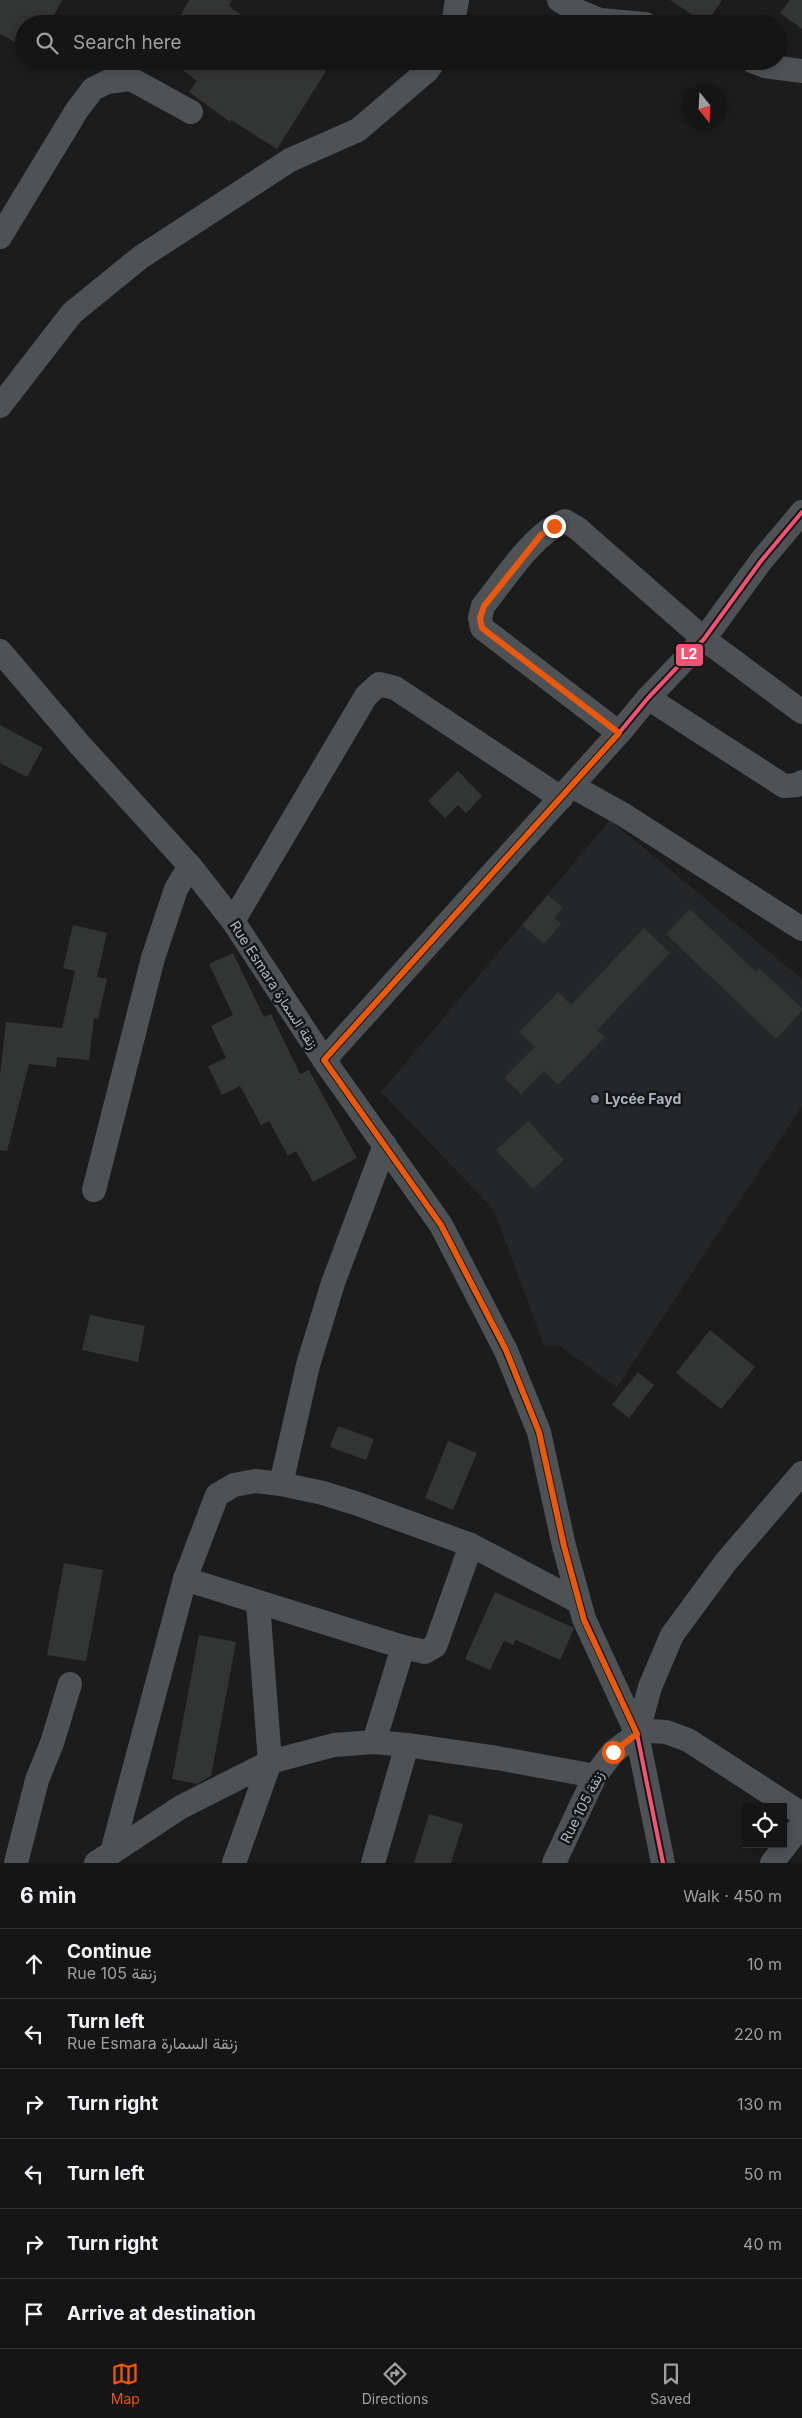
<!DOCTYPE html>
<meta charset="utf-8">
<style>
body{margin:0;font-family:Inter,Vazirmatn,sans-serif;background:#1e1e1e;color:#f1f3f6}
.controls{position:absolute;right:15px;bottom:15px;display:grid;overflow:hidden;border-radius:0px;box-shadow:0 2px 8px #0003}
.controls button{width:45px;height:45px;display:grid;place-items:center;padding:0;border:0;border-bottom:1px solid #343434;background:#151515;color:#f1f3f6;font:25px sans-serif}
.compass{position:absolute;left:682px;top:85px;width:45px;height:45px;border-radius:50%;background:#151515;box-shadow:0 2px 8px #0003;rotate:162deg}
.stop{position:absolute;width:15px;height:15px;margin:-11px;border:4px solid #ea580c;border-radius:50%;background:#fff}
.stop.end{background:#ea580c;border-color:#fff;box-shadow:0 1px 5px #0008}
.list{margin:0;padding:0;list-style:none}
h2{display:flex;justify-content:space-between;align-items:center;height:65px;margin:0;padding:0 20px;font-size:21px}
h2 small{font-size:16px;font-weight:400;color:#9d9fa0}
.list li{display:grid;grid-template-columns:32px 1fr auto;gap:15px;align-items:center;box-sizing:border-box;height:70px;padding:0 20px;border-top:1px solid #343434}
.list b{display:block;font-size:19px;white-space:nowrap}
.list p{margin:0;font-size:16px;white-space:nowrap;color:#9d9fa0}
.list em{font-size:16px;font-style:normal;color:#9d9fa0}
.icon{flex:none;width:28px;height:28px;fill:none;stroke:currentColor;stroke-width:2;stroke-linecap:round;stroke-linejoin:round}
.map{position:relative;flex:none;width:802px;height:1863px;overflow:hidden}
.search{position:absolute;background:#151515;box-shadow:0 2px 8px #0003;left:15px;right:15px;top:15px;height:55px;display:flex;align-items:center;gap:12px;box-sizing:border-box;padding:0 18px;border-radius:28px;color:#9d9fa0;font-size:19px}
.sheet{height:485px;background:#151515}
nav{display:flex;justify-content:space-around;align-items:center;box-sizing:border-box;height:70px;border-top:1px solid #343434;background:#151515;font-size:14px;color:#9d9fa0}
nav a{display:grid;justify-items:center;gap:2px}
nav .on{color:#ea580c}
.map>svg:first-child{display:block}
</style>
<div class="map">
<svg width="802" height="1863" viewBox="0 0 802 1863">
<rect width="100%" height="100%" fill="#1c1c1c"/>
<!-- built -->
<polygon fill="#252628" points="610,820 802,979 802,1106 617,1387 558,1345 544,1346 494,1210 381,1092"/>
<!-- building -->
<g fill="#333434">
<polygon points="0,0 62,0 49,24 24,24 24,36 19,44 0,34"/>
<polygon points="189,0 232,0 229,6 253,24 176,24"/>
<polygon points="670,0 722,0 706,24"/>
<polygon points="790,0 802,0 802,29 780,13"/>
<polygon points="171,61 310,61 326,71 277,149 231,120 230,122 189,92 197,81"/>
<polygon points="0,725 43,748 27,777 0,763"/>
<polygon points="458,771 482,796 466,813 458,805 445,818 428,801"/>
<polygon points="548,895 563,908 554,918 561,924 544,944 522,925"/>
<polygon points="690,909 756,972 759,968 802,1008 802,1011 776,1039 666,934"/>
<polygon points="73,925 107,933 97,977 107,979 98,1019 94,1018 89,1060 57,1057 56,1067 29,1064 7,1151 0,1150 0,1075 6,1022 62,1028 75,971 63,968"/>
<polygon points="644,928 670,953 597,1030 605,1037 558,1085 544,1071 521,1094 504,1078 535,1047 519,1032 558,992 571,1005"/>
<polygon points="233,953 264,1017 271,1014 300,1074 309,1070 357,1158 313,1182 296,1151 288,1156 269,1121 261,1125 240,1086 222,1095 208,1066 226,1058 211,1026 233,1015 209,964"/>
<polygon points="528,1121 564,1160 533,1189 496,1150"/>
<polygon points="90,1315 145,1326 138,1362 82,1350"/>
<polygon points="710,1330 755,1367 721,1409 676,1373"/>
<polygon points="638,1372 654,1385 629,1418 612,1405"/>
<polygon points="338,1426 374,1439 366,1460 330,1447"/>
<polygon points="448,1441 477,1453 453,1510 425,1498"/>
<polygon points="64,1563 103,1570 86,1661 47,1655"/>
<polygon points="495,1592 572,1627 574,1629 560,1660 516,1640 513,1645 504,1641 490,1670 465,1659"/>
<polygon points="199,1635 236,1642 211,1776 197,1784 172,1779"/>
<polygon points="429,1814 463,1824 451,1863 414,1863"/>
</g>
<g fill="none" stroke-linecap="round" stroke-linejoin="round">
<!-- minor -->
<g stroke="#4f5255" stroke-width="24">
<polyline points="559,0 573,9 600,20 645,24"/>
<polyline points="453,24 457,0"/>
<polyline points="752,61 765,66 802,71"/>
<polyline points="0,237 77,110 93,89 107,82 131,79 191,112"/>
<polyline points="0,406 72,313 141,257 290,160 358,130 427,71 434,61"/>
<polyline points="0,651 80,745 190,866 233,921 324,1060 441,1225 506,1351 539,1432 564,1546 584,1619 637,1734 663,1863"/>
<polyline points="648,698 784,786 797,785 802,782"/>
<path d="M 619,733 L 482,628 L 480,618 L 483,606 C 506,578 532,534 565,521 L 577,528 L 704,639 L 802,712"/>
<polyline points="572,786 624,815 802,929"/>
<polyline points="233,921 366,696 379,684 395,688 561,798"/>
<polyline points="324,1060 619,733 648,698 704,639 761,561 802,512"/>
<polyline points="94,1190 153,958 176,889 190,866"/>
<polyline points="281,1484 308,1365 333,1283 385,1145"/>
<polyline points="185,1579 403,1647 425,1652 435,1646 437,1641 471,1545"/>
<polyline points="637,1734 650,1687 672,1635 725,1563 802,1473"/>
<polyline points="374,1742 403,1647"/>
<polyline points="112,1852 185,1579 217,1495 234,1485 255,1481 281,1484 323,1493 358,1504 471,1545 579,1602"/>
<polyline points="16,1863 37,1780 52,1743 70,1684"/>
<polyline points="96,1863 181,1807 270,1762 334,1745 374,1742 407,1745 497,1758 595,1776"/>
<polyline points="234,1863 270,1762 258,1603"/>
<polyline points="373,1863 407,1745"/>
<polyline points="554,1863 595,1776 613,1752 637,1734 650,1731 666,1732 688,1740 802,1814"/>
<polyline points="772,1863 802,1824"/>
</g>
<!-- bus-1 casing -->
<g stroke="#151618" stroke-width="8">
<g id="bus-1">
<polyline points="324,1060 441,1225 506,1351 539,1432 564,1546 584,1619 637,1734 663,1863"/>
<polyline points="324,1060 619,733 648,698 704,639 761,561 802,512"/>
</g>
</g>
<!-- bus-1 -->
<use href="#bus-1" stroke="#f65372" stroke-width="4"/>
</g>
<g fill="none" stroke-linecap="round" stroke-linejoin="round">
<!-- route -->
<polyline stroke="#ea580c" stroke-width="6" points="554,526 541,535 484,606 480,618 482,628 619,733 324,1060 441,1225 506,1350 539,1432 564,1546 584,1620 637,1734 613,1752"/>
</g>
<!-- markers -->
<circle fill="#7a7f85" stroke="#151618" stroke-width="2" cx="595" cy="1099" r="5"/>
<g text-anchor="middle" stroke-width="5" stroke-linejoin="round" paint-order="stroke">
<!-- street labels -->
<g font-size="14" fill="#acb4bd" stroke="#151618">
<text transform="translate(274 985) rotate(57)" y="5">Rue Esmara زنقة السمارة</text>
<text transform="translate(582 1807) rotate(-63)" y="5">Rue 105 زنقة</text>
</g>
<!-- poi labels -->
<g font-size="14" font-weight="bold" fill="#acb4bd" stroke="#151618" text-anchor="start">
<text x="605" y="1104">Lycée Fayd</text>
</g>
</g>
<rect stroke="#151618" stroke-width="2" x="675" y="643" width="29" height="24" rx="5" fill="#f65372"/>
<g font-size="14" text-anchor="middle" font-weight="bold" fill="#fff">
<text x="689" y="659">L2</text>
</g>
</svg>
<div class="controls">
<button><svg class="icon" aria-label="locate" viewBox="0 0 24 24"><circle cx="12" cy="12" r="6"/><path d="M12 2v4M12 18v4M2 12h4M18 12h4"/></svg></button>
</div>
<svg class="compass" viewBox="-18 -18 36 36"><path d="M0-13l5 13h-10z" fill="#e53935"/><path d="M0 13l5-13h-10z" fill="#9d9fa0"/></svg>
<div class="stop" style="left:613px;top:1752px"></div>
<div class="stop end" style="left:554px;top:526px"></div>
<div class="search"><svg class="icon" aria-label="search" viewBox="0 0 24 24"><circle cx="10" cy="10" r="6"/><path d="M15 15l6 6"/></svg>Search here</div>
</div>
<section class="sheet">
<h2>6 min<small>Walk · 450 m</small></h2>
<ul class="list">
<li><svg class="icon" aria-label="ahead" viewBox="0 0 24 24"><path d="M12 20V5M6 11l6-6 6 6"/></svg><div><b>Continue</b><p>Rue 105 زنقة</p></div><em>10 m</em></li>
<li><svg class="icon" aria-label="left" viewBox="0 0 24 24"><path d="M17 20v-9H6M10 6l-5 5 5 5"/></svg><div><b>Turn left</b><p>Rue Esmara زنقة السمارة</p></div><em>220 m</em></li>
<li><svg class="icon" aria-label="right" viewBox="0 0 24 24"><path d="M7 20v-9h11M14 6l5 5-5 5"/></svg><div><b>Turn right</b></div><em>130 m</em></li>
<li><svg class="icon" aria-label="left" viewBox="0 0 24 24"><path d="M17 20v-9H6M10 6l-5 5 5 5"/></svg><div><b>Turn left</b></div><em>50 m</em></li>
<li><svg class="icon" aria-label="right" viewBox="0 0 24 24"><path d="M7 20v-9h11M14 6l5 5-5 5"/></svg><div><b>Turn right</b></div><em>40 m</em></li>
<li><svg class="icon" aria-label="arrive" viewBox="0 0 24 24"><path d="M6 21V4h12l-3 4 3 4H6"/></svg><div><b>Arrive at destination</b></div></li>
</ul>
</section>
<nav>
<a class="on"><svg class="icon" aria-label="map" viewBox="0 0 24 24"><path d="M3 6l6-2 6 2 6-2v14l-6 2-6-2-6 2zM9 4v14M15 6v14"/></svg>Map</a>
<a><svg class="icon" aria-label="directions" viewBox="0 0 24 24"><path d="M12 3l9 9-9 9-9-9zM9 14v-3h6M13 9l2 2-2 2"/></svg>Directions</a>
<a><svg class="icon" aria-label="saved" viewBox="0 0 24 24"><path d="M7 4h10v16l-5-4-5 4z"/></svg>Saved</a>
</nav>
